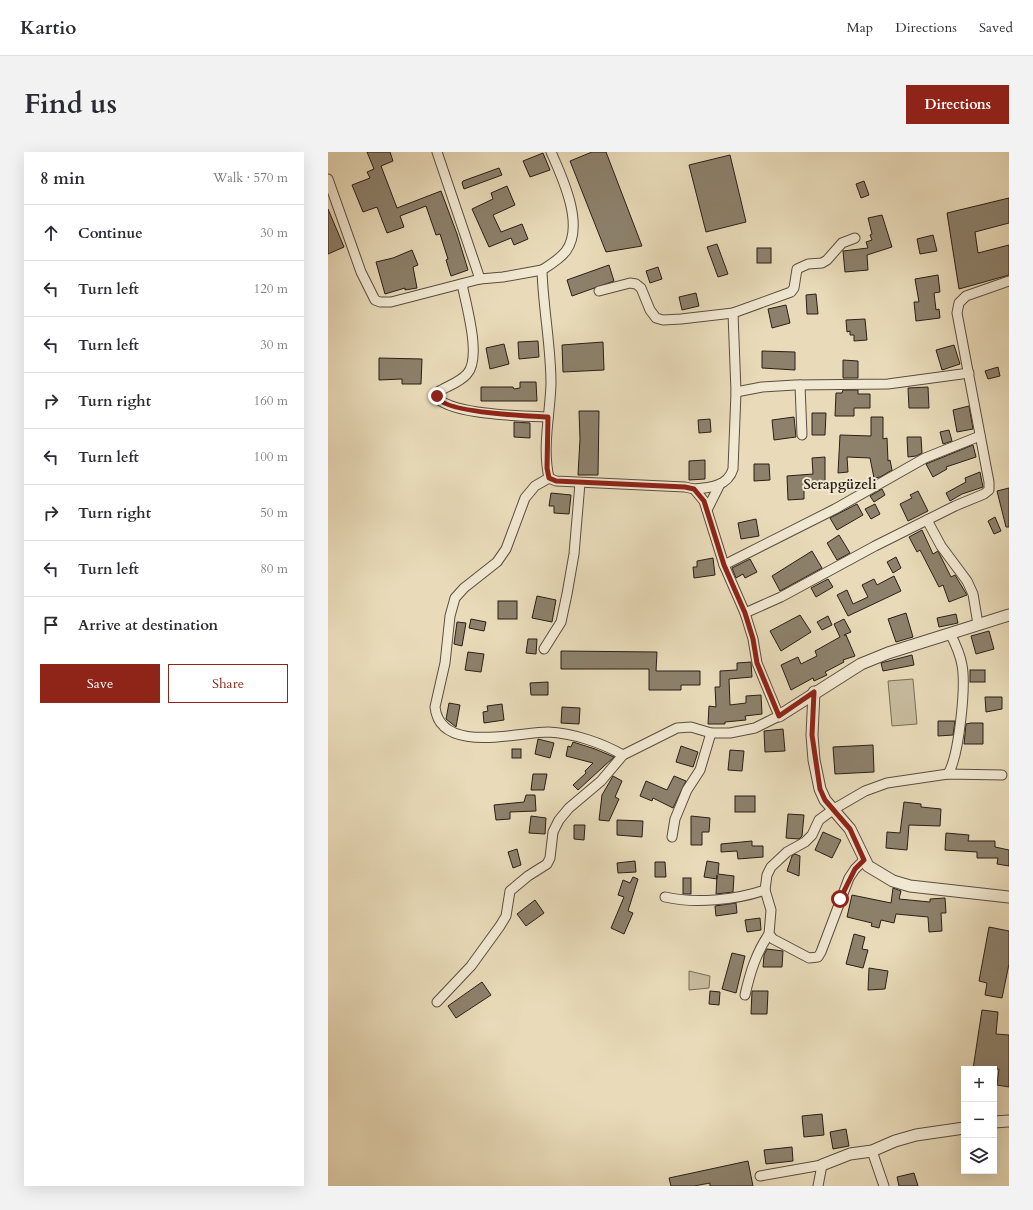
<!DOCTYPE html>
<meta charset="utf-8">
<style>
body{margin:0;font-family:Cardo,serif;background:#f2f2f3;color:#2b2b33}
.controls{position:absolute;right:12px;bottom:12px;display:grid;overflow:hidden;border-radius:0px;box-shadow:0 4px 16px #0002}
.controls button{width:36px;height:36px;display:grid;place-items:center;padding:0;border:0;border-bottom:1px solid #e1e1e2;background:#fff;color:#2b2b33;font:20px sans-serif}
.stop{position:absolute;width:12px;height:12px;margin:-9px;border:3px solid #8f2418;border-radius:50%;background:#fff}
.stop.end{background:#8f2418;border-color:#fff;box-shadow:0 1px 4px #0008}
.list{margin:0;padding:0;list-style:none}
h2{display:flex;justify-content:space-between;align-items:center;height:52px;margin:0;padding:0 16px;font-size:17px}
h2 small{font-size:13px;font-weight:400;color:#7c7c81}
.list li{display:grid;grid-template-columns:26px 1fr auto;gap:12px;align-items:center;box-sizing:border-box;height:56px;padding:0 16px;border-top:1px solid #e1e1e2}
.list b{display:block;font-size:15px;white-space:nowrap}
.list em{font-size:13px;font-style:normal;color:#7c7c81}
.actions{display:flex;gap:8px;padding:12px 16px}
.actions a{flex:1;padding:9px 0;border:1px solid #8f2418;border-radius:0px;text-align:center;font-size:14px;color:#8f2418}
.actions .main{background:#8f2418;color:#fff}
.icon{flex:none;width:22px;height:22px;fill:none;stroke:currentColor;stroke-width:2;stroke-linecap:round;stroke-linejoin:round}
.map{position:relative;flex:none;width:681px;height:1034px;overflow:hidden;border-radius:0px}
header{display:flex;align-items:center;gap:24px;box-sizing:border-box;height:56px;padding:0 20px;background:#fff;border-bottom:1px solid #e1e1e2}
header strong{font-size:19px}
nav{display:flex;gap:22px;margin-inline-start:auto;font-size:14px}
.intro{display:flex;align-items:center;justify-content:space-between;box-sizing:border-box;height:96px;padding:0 24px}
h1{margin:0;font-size:28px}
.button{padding:10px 18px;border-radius:0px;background:#8f2418;color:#fff;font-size:14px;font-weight:700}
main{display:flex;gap:24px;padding:0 24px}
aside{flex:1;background:#fff;border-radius:0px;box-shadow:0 4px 16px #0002}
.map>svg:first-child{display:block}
</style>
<header>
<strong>Kartio</strong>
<nav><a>Map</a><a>Directions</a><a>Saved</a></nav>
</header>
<div class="intro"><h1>Find us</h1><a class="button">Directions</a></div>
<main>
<aside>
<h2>8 min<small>Walk · 570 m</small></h2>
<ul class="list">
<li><svg class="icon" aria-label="ahead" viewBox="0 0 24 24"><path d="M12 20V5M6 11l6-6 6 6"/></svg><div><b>Continue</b></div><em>30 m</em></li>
<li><svg class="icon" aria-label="left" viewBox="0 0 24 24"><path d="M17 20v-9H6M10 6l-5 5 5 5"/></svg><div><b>Turn left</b></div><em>120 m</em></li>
<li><svg class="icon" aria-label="left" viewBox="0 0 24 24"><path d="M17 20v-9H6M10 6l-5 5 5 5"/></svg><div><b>Turn left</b></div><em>30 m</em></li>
<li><svg class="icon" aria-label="right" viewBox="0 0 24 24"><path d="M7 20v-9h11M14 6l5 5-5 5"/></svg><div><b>Turn right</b></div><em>160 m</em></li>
<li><svg class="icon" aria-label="left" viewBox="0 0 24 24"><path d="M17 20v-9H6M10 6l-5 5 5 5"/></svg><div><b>Turn left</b></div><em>100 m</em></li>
<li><svg class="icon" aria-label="right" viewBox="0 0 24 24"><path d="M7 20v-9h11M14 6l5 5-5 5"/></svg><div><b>Turn right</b></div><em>50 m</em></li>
<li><svg class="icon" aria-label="left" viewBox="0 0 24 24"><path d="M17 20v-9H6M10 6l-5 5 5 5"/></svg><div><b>Turn left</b></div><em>80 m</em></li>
<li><svg class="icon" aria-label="arrive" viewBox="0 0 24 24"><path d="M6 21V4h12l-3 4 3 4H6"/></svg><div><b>Arrive at destination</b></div></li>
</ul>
<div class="actions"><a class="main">Save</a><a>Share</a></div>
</aside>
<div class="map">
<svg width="681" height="1034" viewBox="0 0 681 1034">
<rect width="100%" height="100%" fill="#e9dbb9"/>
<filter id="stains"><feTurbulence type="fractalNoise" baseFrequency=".005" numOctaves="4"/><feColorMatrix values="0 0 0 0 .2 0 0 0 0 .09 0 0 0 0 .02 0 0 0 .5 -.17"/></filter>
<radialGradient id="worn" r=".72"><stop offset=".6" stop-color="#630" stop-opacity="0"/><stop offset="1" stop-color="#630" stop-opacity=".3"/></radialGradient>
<!-- green -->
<g fill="#c8bb9e" stroke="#786d5b">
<polygon points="585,527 589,572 564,574 560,529"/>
<polygon points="361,819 382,824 381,836 361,838"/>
</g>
<!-- building -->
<g fill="#8d816c" stroke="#291f18">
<polygon points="39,0 62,0 65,9 53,14 69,56 113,39 129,82 140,118 123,124 118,108 120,107 112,82 108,83 98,54 72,64 76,75 59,81 49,55 35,60 24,33 42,26 39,20 46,17"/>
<polygon points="264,0 278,0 314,94 278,100 242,9"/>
<polygon points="215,1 222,18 202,25 195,9"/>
<polygon points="402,3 418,70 378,80 361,13"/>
<polygon points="171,16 174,23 136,37 134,31 135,29"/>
<polygon points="536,29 541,43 533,46 528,32"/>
<polygon points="179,34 187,53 165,63 173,80 194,72 200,87 186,93 183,86 161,95 144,57 165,47 163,41"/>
<polygon points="681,46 681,71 647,80 650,101 681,93 681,123 631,137 619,61"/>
<polygon points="0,57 16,95 0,102"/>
<polygon points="554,63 564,95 539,103 540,118 517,120 515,99 540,96 538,90 544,88 542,83 544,82 540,66"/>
<polygon points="605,83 609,99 592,102 589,87"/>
<polygon points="389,92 400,122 390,125 379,95"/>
<rect x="429" y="96" width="14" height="15"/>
<polygon points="84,98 90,113 85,115 89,136 77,138 77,136 57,142 48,110 65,106"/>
<polygon points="281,113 286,129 244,144 239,128"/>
<polygon points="330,115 334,127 322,131 318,119"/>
<polygon points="610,123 612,140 606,141 608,158 611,157 612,166 588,169 586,150 591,150 587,127"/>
<polygon points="368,141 371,154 354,158 351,145"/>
<polygon points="488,142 490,162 479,162 478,143"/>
<polygon points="458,153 462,171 444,176 440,157"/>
<polygon points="537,167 539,188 526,189 526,183 522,183 522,179 519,180 518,168"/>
<polygon points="210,189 211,205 191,207 190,190"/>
<polygon points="275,190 276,218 235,220 234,193"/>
<polygon points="176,192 181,212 162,217 158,196"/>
<polygon points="626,193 632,212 614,218 608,198"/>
<polygon points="434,199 467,200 467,218 434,216"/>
<polygon points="51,206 94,207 93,232 74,232 74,227 51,228"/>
<polygon points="515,208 530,209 530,226 515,226"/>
<polygon points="670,215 672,224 660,227 657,219"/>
<polygon points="192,230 208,230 209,249 153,249 153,235 185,235 186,237 192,236"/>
<polygon points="600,235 601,256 581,256 580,236"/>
<polygon points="515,238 530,238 530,242 542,242 542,256 526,256 526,264 507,264 508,241 514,241"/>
<polygon points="641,254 645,277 629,280 625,258"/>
<polygon points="251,259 271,259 270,323 250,323 252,287"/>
<polygon points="484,261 498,261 497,283 484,283"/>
<polygon points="466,265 468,285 446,288 444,268"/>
<polygon points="543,265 555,265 555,287 559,286 560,309 562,308 564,318 552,325 546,326 542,306 519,305 520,320 510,321 512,283 543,284"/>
<polygon points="382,267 383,280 371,281 370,268"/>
<polygon points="186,270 202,271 202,286 186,285"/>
<polygon points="621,278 624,289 615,292 612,280"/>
<polygon points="579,285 593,285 594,301 588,304 580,305"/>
<polygon points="645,293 648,305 618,315 619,317 605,325 598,312"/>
<polygon points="497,305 497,329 476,330 476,347 460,348 459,324 485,322 484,306"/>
<polygon points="377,308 377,327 361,328 361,309"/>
<polygon points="426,312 441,312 442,328 426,329"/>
<polygon points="652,320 655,335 634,342 622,349 618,341 638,330 637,326"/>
<polygon points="681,336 681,375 678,375 669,339"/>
<polygon points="554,337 557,343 546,350 542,344"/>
<polygon points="590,339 600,359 580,369 572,352 584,346 582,343"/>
<polygon points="223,341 243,343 241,362 226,361 226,354 221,354"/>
<polygon points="529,352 535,363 509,378 502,366"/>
<polygon points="547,352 552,362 543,367 537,357"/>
<polygon points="667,365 673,379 666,382 660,369"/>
<polygon points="428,367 431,384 413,387 410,371"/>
<polygon points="594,378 605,402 610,399 623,425 627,423 639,443 621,450 615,433 611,435 592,398 589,400 581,385"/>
<polygon points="511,383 522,401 509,408 499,391"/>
<polygon points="484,399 494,416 452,439 444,424"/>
<polygon points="568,405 573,416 565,421 559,410"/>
<polygon points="385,406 387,423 366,426 365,415 369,415 369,409"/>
<polygon points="422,407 429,420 417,426 415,422 408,426 404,416"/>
<polygon points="566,424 573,439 520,464 509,443 519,438 525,452 540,445 534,433 546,427 549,433"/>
<polygon points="500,427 505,435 488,445 483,436"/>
<polygon points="209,444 228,448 224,470 204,466"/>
<rect x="170" y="449" width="19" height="18"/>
<polygon points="578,461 585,485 568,490 560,467"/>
<polygon points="628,462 630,471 611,475 609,466"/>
<polygon points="472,463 483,480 453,499 442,479"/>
<polygon points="500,464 504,473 494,478 489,470"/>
<polygon points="143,467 158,470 156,479 141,476"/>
<polygon points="516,467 523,480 516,483 518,483 527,504 515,508 516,510 497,520 499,523 486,529 485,526 463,538 453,513 470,505 473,512 489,504 487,499 512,485 506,472"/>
<polygon points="129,470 138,471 134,494 126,492"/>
<polygon points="661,479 666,497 648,502 643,484"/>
<polygon points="200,487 209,487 208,502 198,501"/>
<polygon points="233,499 329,500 328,519 372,519 372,533 353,533 353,538 321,538 321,517 233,517"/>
<polygon points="140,500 156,502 153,520 137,518"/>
<polygon points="584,503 586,513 555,519 553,511"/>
<polygon points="423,510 424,525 401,527 402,553 418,551 418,544 433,543 434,562 417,564 418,568 397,570 397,572 380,572 381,554 388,555 387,535 392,535 392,519 409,518 409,511"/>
<rect x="642" y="518" width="15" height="12"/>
<polygon points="220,530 220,543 203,543 202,531"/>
<polygon points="657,545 674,545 674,557 658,560"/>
<polygon points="121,551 132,553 128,575 118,567"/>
<polygon points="174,552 176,568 156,571 155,560 160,559 159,554"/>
<polygon points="234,555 252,556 251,572 233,571"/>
<polygon points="610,569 627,569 625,583 610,584"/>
<polygon points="643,571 655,571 655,592 636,592 638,572"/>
<polygon points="455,577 457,599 437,600 436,579"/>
<polygon points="210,587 226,591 222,606 207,602"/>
<polygon points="245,590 267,597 286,605 250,638 245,633 258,621 257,619 265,611 238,604 240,594 243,595"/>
<polygon points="545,593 546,620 507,622 505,595"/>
<polygon points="353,594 370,600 365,615 348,610"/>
<rect x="184" y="597" width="9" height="9"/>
<polygon points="402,598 416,599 414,619 400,618"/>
<polygon points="205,622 219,622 216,638 203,638"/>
<polygon points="285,624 294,629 287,645 291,647 281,669 271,668 274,643"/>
<polygon points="346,624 358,629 345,656 325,646 324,649 312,644 318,629 339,638"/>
<polygon points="198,643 207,643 208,659 182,660 182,667 168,668 166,653 196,650"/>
<rect x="407" y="644" width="20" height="16"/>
<polygon points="576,650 593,652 593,655 613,657 612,674 581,673 579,698 558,696 559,680 572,681"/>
<polygon points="460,662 476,663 474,684 471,687 458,686"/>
<polygon points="203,664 218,666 217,682 201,681"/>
<polygon points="363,664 382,666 381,680 374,680 374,693 363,693"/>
<polygon points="289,668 315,669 314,685 289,683"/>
<polygon points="246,673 257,673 256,688 246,687"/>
<polygon points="495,680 513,688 504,706 487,698"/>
<polygon points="618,681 641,683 640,689 667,689 667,695 681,698 681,714 669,712 670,706 649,706 649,700 617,698"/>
<polygon points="424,689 424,694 435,694 435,705 410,707 409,699 393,700 393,692"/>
<polygon points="189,697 193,713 185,716 180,700"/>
<polygon points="467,702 472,704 471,724 459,719 464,704"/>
<polygon points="307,709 308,720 290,721 289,711"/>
<polygon points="379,709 391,711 390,722 406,724 405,740 388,742 389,723 389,727 376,725"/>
<polygon points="327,710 337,710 338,725 327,725"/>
<polygon points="305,725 310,727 300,759 305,761 296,782 283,776 296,745 290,743 295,728 302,731"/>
<rect x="355" y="726" width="8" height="16"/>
<polygon points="565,736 573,739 571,747 602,750 602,747 617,746 618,761 613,761 614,779 601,780 600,765 568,762 566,771 553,768 551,776 543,774 544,771 519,765 524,743 563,751"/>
<polygon points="207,748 216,761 198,774 189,762"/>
<polygon points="408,751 409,761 388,764 387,754"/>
<polygon points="432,766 433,778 419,780 417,768"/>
<polygon points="661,775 681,779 681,812 674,846 657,843 659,831 651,829"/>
<polygon points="526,782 537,785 534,797 540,798 535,816 518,812"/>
<polygon points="439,797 455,799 454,815 435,815 436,803"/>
<polygon points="404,801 417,804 408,841 394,837"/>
<polygon points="541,816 560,819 557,837 540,838"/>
<polygon points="154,830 163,843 128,866 120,854"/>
<polygon points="382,839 392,840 391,853 381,852"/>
<polygon points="424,839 440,839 439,862 423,862"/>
<polygon points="654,858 670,860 668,882 681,883 681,935 669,933 671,917 645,917"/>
<polygon points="494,962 496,983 476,985 474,964"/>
<polygon points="518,977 521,994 505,997 502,980"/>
<polygon points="464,995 465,1009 438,1012 436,998"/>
<polygon points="420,1009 425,1034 382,1034 382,1031 366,1034 343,1034 341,1026"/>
<polygon points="586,1021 590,1034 571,1034 569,1025"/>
</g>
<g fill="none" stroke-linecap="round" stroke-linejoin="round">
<!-- minor casing -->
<g stroke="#594e40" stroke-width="11">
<g id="minor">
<polyline points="109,0 152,127 175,125 214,118"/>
<polyline points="0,27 33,120 47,148 52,150 63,150 152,127"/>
<path d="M 134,132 C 138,153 154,206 139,222 C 131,231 119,234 110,240 L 110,247 C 129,263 194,264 220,265"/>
<polyline points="271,139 302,131 308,132 313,136 322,158 328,166 335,168 353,167 405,161 463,140 466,136 469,117 480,112 494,111 499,108 514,91 527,86"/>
<polyline points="472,233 474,283"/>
<polyline points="408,240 434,235 467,233 560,232 641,221"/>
<path d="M 221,326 L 207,334 L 197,346 L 178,397 L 169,410 L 136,436 L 127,446 L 122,464 L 117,511 L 107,555 C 112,603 190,580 220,580 C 245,581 274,591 295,603"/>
<path d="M 366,337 C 382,336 400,334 405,317 L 408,240 L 405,161"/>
<polyline points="379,358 392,332"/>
<polyline points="599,368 613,394 639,429 645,442 650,472"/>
<polyline points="396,413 507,357 597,306 652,284"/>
<polyline points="417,461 453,445 547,394 627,354 656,342 661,338 661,330 629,161 631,151 638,144 681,129"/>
<polyline points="216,497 233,470 239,442 246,402 252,331"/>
<path d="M 620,622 C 631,604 638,535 634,513 C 632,501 627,491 622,481"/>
<polyline points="344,685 347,667 359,638 372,618 383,581"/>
<polyline points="536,708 527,717 521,726 493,800 490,805 481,806 445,787 441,782 443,758 437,738 439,723 443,715 459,700 477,690 484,683 491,668 506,657 537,639 559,631 620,622 674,623"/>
<path d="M 337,745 C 367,752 408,748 437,738"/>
<path d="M 417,843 C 422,821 428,801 441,782"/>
<path d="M 109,850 L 143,814 L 172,774 L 178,764 L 182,739 L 200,724 L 219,712 L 222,706 L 225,680 L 231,668 L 241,656 L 273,629 L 295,603 L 349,576 L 363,575 L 383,581 L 402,581 L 427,576 L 451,564 L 429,511 L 425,487 L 417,461 L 396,413 L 376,349 L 366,337 L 357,335 L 228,329 L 221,326 C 214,295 222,263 223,232 C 223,193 215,156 214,118 C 222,113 232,107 238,99 C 257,73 234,25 223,0"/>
<polyline points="544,999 556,1034"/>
<polyline points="432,1024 494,1013 490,1034"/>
</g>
</g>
<!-- tertiary casing -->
<g stroke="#594e40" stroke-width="13">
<g id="tertiary">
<polyline points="486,540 484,583 486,608 492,637 497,648 522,677 540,714 565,729 582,734 681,745"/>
<polyline points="451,564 533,512 560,501 681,463"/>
<polyline points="666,970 681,969"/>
<polyline points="494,1013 522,1002 544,999 567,989 588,983 636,976"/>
</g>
</g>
<!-- minor -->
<use href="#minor" stroke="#f1e8d2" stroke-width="9"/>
<!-- tertiary -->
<use href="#tertiary" stroke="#f1e8d2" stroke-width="11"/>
</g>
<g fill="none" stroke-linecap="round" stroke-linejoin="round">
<!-- route -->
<path stroke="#8f2418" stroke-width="5" d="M 109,244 C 113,261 202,264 220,265 L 219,316 L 221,326 L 228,329 L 357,335 L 366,337 L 376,349 L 396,413 L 417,461 L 425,487 L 429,511 L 451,564 L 486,540 L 484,583 L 492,637 L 497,648 L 522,677 L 536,708 L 527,717 L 512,747"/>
</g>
<g text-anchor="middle" stroke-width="4" stroke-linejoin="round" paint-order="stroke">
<!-- neighbourhood labels -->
<g font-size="14" font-weight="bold" fill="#291f18" stroke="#f1e8d2">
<text x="512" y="337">Serapgüzeli</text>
</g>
</g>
<rect width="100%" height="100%" filter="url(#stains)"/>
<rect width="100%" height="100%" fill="url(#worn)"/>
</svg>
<div class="controls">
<button>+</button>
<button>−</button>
<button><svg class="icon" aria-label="layers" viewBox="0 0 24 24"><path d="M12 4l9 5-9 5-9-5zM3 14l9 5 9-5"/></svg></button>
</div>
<div class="stop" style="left:512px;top:747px"></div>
<div class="stop end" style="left:109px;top:244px"></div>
</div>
</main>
